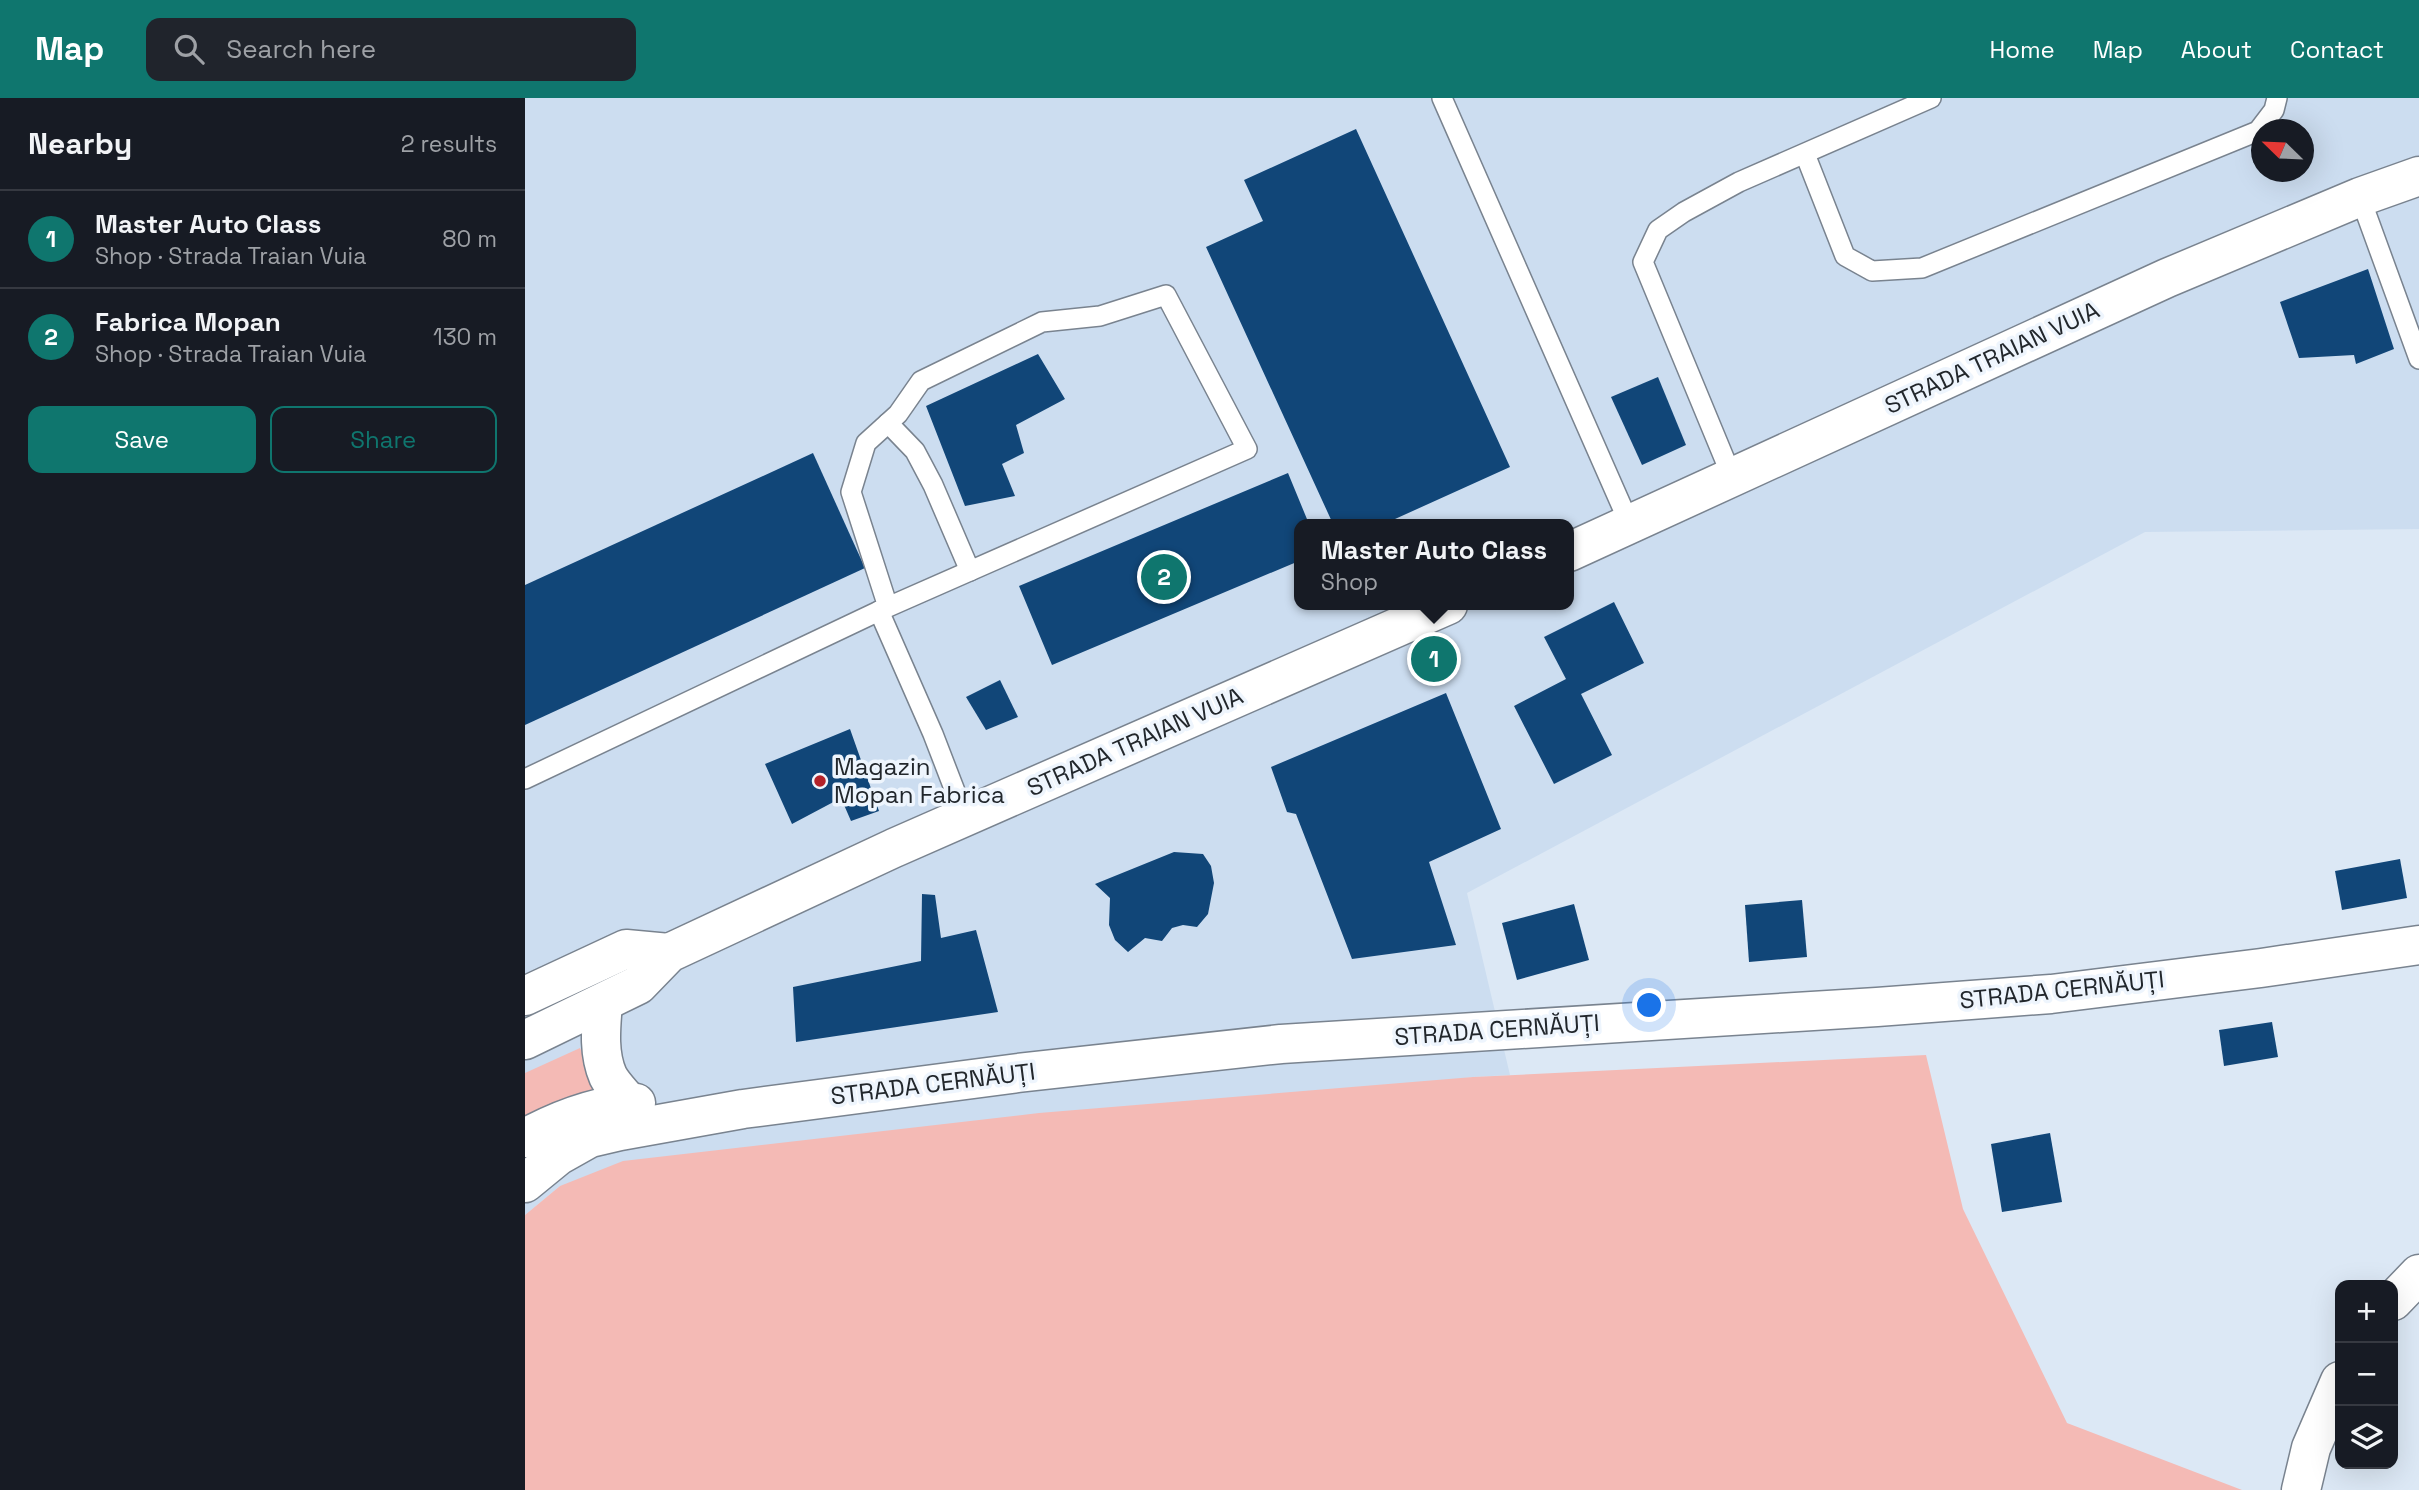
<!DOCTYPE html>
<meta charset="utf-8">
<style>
body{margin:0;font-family:"Space Grotesk",sans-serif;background:#20242c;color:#f1f3f6}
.controls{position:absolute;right:21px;bottom:21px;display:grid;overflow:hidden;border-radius:14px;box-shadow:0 7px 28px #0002}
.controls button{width:63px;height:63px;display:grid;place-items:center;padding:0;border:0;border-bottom:2px solid #363941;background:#171b24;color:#f1f3f6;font:35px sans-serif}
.compass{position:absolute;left:1726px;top:21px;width:63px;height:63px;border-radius:50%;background:#171b24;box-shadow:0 7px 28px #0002;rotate:293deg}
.you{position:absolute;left:1125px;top:908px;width:24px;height:24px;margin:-18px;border:5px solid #fff;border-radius:50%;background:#1a73e8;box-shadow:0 0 0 10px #1a73e833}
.badge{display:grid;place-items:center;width:46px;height:46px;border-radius:50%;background:#0f766e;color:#fff;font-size:23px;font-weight:700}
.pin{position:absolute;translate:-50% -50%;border:4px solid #fff;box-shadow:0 2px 7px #0006}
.popup{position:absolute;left:769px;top:421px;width:280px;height:91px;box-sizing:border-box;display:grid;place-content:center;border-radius:14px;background:#171b24;filter:drop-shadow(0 2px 5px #0005);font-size:23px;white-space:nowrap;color:#9ea1a6}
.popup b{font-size:26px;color:#f1f3f6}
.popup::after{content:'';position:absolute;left:50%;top:100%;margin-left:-14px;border:14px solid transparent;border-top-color:#171b24}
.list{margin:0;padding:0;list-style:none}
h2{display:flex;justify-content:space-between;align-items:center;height:91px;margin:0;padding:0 28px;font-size:30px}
h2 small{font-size:23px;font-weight:400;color:#9ea1a6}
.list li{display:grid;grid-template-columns:46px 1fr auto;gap:21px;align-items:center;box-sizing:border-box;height:98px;padding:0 28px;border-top:2px solid #363941}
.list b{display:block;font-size:26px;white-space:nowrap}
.list p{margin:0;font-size:23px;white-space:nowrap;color:#9ea1a6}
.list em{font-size:23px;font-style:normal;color:#9ea1a6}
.actions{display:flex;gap:14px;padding:21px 28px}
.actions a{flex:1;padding:16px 0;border:2px solid #0f766e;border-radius:14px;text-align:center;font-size:24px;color:#0f766e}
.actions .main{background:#0f766e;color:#fff}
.icon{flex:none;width:38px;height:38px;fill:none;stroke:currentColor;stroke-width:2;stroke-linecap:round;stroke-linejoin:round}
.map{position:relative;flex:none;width:1894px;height:1392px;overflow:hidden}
header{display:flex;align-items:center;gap:42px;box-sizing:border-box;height:98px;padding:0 35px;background:#0f766e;color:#fff}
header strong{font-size:33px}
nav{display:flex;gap:38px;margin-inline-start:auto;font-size:24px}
.search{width:490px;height:63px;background:#20242c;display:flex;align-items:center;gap:18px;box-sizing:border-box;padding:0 24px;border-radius:14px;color:#9ea1a6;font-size:26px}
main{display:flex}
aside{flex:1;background:#171b24}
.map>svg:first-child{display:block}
</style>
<header>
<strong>Map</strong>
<div class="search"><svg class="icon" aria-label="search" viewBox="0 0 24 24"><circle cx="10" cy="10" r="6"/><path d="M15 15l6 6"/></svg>Search here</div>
<nav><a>Home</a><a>Map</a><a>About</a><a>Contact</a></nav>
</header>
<main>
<aside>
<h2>Nearby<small>2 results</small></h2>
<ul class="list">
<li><span class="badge">1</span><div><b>Master Auto Class</b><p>Shop · Strada Traian Vuia</p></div><em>80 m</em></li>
<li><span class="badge">2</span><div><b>Fabrica Mopan</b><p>Shop · Strada Traian Vuia</p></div><em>130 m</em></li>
</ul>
<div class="actions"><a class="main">Save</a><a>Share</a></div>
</aside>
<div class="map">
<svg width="1894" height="1392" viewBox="0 0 1894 1392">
<rect width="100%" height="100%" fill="#dce8f5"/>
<!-- built -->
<path fill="#ccddf0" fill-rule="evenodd" d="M 0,0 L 1894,0 L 1894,431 L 1620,434 L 942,795 L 985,977 L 948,979 L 35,1088 L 0,1117 ZM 1736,32 L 1778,32 L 1778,74 L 1736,74 ZM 774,426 L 1044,426 L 1044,507 L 774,507 Z"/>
<!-- green -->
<g fill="#f4bab5">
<polygon points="55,950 73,992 0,1026 0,975"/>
<polygon points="1401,957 1438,1111 1542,1325 1717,1392 0,1392 0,1117 35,1088 98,1063 514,1015 948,979"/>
</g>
<!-- building -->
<g fill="#114678">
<polygon points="831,31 985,369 859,426 808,426 681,149 738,123 719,82"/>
<polygon points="1843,171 1869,251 1831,266 1829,257 1774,260 1755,204"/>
<polygon points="513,256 540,301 491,327 499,355 477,366 490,398 440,408 401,308"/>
<polygon points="1133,279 1161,347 1117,367 1086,299"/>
<polygon points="288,355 340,470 0,627 0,487"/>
<polygon points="763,375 784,426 774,426 774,463 527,567 494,488"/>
<polygon points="1089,504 1119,565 1056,596 1087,657 1029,686 989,608 1041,581 1019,539"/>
<polygon points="475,582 493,619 461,632 441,599"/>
<polygon points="921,595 976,731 904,764 931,847 827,861 771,716 762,714 746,669"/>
<polygon points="325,631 354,713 326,723 316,700 267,726 240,666"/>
<polygon points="649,754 678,756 686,768 689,785 683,816 672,829 658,827 647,830 637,843 620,840 603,854 590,842 584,827 585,800 570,786"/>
<polygon points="1875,761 1882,800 1817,812 1810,773"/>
<polygon points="397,796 410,797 416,840 451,832 473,914 271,944 268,889 396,863"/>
<polygon points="1277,802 1282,859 1224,864 1220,807"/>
<polygon points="1049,806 1064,862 992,882 977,825"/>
<polygon points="1747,924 1753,959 1699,968 1694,932"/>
<polygon points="1525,1035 1537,1104 1477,1114 1466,1046"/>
</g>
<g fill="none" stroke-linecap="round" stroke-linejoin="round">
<!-- service casing -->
<g stroke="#79838f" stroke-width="22">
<g id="service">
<polyline points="917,0 1105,427"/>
<polyline points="1280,56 1320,158 1347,173 1397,170 1733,33 1749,12 1752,0"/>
<polyline points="1835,99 1894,261"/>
<polyline points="363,325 390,353 408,387 445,473"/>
<polyline points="1207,379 1118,164 1133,132 1159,114 1214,84 1406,0"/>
<polyline points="354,513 408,636 440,719"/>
<polyline points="0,681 354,513 363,509 722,351 641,197 575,218 517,224 396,283 373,316 341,345 326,394 363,509"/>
</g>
</g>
<!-- minor casing -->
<g stroke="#79838f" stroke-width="41">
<g id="minor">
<polyline points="1868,1203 1894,1176"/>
<polyline points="1776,1392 1786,1350 1815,1283"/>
</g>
</g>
<!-- tertiary casing -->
<g stroke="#79838f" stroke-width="41">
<g id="tertiary">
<path d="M 0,1040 C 35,1021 71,1007 111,1005"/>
<polyline points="0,1085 33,1058 65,1040 95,1033 218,1011 493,975 756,946 1352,909 1526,896 1736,870 1894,847"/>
</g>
</g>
<!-- secondary casing -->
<g stroke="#79838f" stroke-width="41">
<g id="secondary">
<polyline points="1044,454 1642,180 1835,99 1894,78"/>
<polyline points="0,898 101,851 144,855"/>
<path d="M 78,905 C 76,929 73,955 83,978 C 88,988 98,997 104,1005"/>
<polyline points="0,942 113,887 144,855 369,750 923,507"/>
</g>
</g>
<!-- service -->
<use href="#service" stroke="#fff" stroke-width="19"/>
<!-- minor -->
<use href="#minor" stroke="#fff" stroke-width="38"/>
<!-- tertiary -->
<use href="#tertiary" stroke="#fff" stroke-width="38"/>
<!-- secondary -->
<use href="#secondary" stroke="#fff" stroke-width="38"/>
</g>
<!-- markers -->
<circle fill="#b32229" stroke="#eef5fd" stroke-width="2.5" cx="295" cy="683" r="7"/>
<g text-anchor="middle" stroke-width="7" stroke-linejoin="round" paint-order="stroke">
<!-- street labels -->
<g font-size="24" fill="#22272c" stroke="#eef5fd">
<text transform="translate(1467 260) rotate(-25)" y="8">STRADA TRAIAN VUIA</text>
<text transform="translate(610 644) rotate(-24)" y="8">STRADA TRAIAN VUIA</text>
<text transform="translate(1537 892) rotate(-6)" y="8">STRADA CERNĂUȚI</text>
<text transform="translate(972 932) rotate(-4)" y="8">STRADA CERNĂUȚI</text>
<text transform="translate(408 986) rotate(-7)" y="8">STRADA CERNĂUȚI</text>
</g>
<!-- poi labels -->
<g font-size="24" fill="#22272c" stroke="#eef5fd" text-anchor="start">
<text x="309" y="677">Magazin<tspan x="309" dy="28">Mopan Fabrica</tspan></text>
</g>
</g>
</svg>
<div class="controls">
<button>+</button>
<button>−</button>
<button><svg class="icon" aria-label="layers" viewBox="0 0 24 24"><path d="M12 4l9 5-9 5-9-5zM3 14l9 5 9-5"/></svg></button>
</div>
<svg class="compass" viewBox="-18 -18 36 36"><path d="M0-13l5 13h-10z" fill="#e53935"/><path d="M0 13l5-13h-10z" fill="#9ea1a6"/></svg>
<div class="you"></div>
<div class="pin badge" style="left:909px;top:561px">1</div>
<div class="popup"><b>Master Auto Class</b>Shop</div>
<div class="pin badge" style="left:639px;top:479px">2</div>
</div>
</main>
